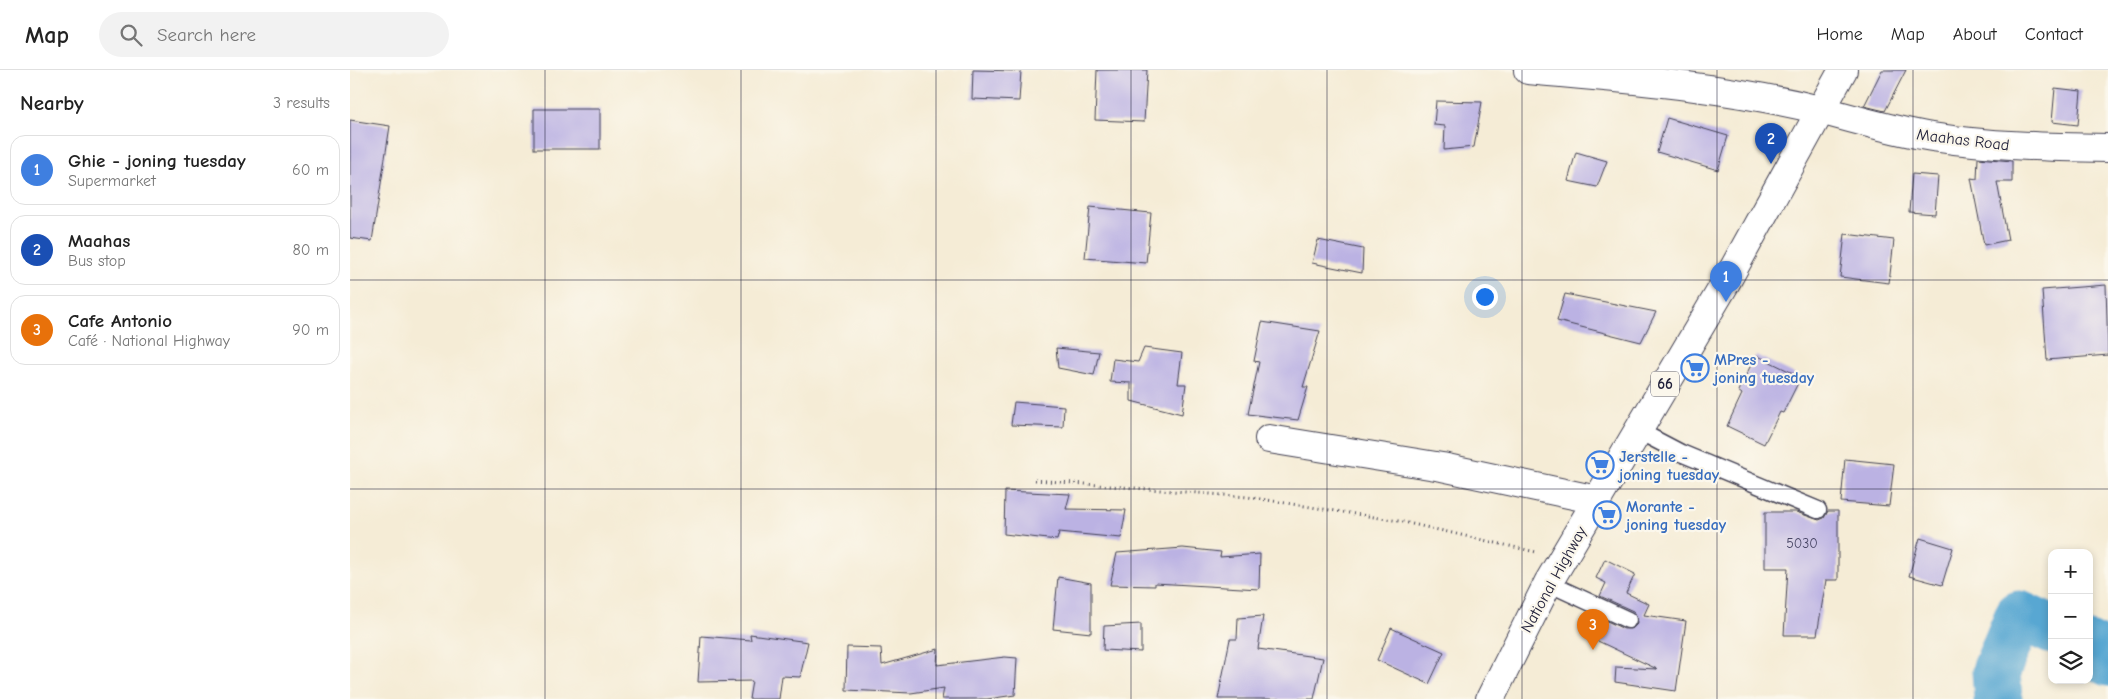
<!DOCTYPE html>
<meta charset="utf-8">
<style>
body{margin:0;font-family:"Comic Neue",sans-serif;background:#f2f2f2;color:#222}
.controls{position:absolute;right:15px;bottom:15px;display:grid;overflow:hidden;border-radius:10px;box-shadow:0 2px 8px #0003}
.controls button{width:45px;height:45px;display:grid;place-items:center;padding:0;border:0;border-bottom:1px solid #e0e0e0;background:#fff;color:#222;font:25px sans-serif}
.you{position:absolute;left:1134px;top:226px;width:18px;height:18px;margin:-12px;border:4px solid #fff;border-radius:50%;background:#1a73e8;box-shadow:0 0 0 8px #1a73e833}
.badge{display:grid;place-items:center;width:32px;height:32px;border-radius:50%;background:#111827;color:#fff;font-size:16px;font-weight:700}
.pin{position:absolute;translate:-50% -41px;filter:drop-shadow(0 1px 2px #0008)}
.pin::after{content:'';position:absolute;top:26px;width:18px;height:15px;background:inherit;clip-path:polygon(0 0,100% 0,50% 100%)}
.list{margin:0;padding:0;list-style:none}
h2{display:flex;justify-content:space-between;align-items:center;height:65px;margin:0;padding:0 20px;font-size:21px}
h2 small{font-size:16px;font-weight:400;color:#767676}
.list li{display:grid;grid-template-columns:32px 1fr auto;gap:15px;align-items:center;box-sizing:border-box;height:70px;margin:0 10px 10px;padding:0 10px;border:1px solid #e0e0e0;border-radius:15px}
.list b{display:block;font-size:19px;white-space:nowrap}
.list p{margin:0;font-size:16px;white-space:nowrap;color:#767676}
.list em{font-size:16px;font-style:normal;color:#767676}
.icon{flex:none;width:28px;height:28px;fill:none;stroke:currentColor;stroke-width:2;stroke-linecap:round;stroke-linejoin:round}
.map{position:relative;flex:none;width:1758px;height:629px;overflow:hidden}
header{display:flex;align-items:center;gap:30px;box-sizing:border-box;height:70px;padding:0 25px;background:#fff;border-bottom:1px solid #e0e0e0}
header strong{font-size:24px}
nav{display:flex;gap:28px;margin-inline-start:auto;font-size:18px}
.search{width:350px;height:45px;background:#f2f2f2;display:flex;align-items:center;gap:12px;box-sizing:border-box;padding:0 18px;border-radius:28px;color:#767676;font-size:19px}
main{display:flex}
aside{flex:1;background:#fff}
.map>svg:first-child{display:block}
</style>
<header>
<strong>Map</strong>
<div class="search"><svg class="icon" aria-label="search" viewBox="0 0 24 24"><circle cx="10" cy="10" r="6"/><path d="M15 15l6 6"/></svg>Search here</div>
<nav><a>Home</a><a>Map</a><a>About</a><a>Contact</a></nav>
</header>
<main>
<aside>
<h2>Nearby<small>3 results</small></h2>
<ul class="list">
<li><span class="badge" style="background:#3f7fe0">1</span><div><b>Ghie - joning tuesday</b><p>Supermarket</p></div><em>60 m</em></li>
<li><span class="badge" style="background:#1a4fb4">2</span><div><b>Maahas</b><p>Bus stop</p></div><em>80 m</em></li>
<li><span class="badge" style="background:#e8710a">3</span><div><b>Cafe Antonio</b><p>Café · National Highway</p></div><em>90 m</em></li>
</ul>
</aside>
<div class="map">
<svg width="1758" height="629" viewBox="0 0 1758 629">
<rect width="100%" height="100%" fill="#fbf7ec"/>
<filter id="ink" filterUnits="userSpaceOnUse"><feTurbulence type="fractalNoise" baseFrequency=".02" numOctaves="2"/><feDisplacementMap in="SourceGraphic" scale="10" xChannelSelector="R" yChannelSelector="G"/><feConvolveMatrix kernelMatrix="1 2 1 2 8 2 1 2 1" color-interpolation-filters="sRGB"/></filter>
<filter id="wash" filterUnits="userSpaceOnUse"><feTurbulence type="fractalNoise" baseFrequency=".0096" numOctaves="4" result="noise"/><feDisplacementMap in="SourceGraphic" scale="20" xChannelSelector="R" yChannelSelector="G"/><feGaussianBlur stdDeviation="1.12" result="paint"/><feColorMatrix in="noise" values="0 0 0 0 0 0 0 0 0 0 0 0 0 0 0 0 0 1.4 0 .05"/><feComposite in="paint" operator="in"/></filter>
<g filter="url(#wash)">
<rect width="100%" height="100%" fill="#f5ecd6"/>
<g fill="none" stroke-linecap="round" stroke-linejoin="round">
<!-- river -->
<g stroke="#58a7d2" stroke-width="49">
<polyline points="1739,576 1758,592"/>
<polyline points="1648,629 1646,601 1669,545 1702,560"/>
</g>
</g>
<g id="blocks">
<!-- building -->
<g fill="#bbb2e3">
<polygon points="623,0 671,1 669,31 622,29"/>
<polygon points="747,0 797,0 794,52 745,50"/>
<polygon points="1532,0 1556,0 1535,41 1514,36"/>
<polygon points="1705,18 1731,21 1728,55 1702,52"/>
<polygon points="1086,31 1132,32 1124,77 1094,80 1095,56 1084,55"/>
<rect x="184" y="39" width="66" height="40"/>
<polygon points="1317,48 1378,66 1368,100 1307,82"/>
<polygon points="0,50 40,56 22,171 0,168"/>
<polygon points="1226,82 1257,91 1247,117 1218,111"/>
<polygon points="1628,88 1662,91 1662,112 1647,112 1658,170 1634,175 1621,108 1627,109"/>
<polygon points="1562,104 1588,106 1585,144 1559,142"/>
<polygon points="740,137 801,143 796,193 735,188"/>
<polygon points="1495,164 1544,170 1539,213 1490,207"/>
<polygon points="968,170 1013,179 1012,203 962,193"/>
<polygon points="1756,215 1758,285 1697,290 1692,220"/>
<polygon points="1215,224 1306,242 1291,272 1207,251"/>
<polygon points="912,252 970,261 953,317 958,317 948,350 898,344 909,292 904,291"/>
<polygon points="706,278 749,282 744,305 708,298"/>
<polygon points="794,278 832,283 828,314 836,314 832,344 781,331 781,313 760,312 763,289 788,292"/>
<polygon points="1406,285 1451,307 1433,343 1430,342 1414,374 1377,356 1392,324 1388,321"/>
<polygon points="664,332 714,336 713,357 661,355"/>
<polygon points="1495,389 1544,394 1539,436 1491,432"/>
<polygon points="655,421 720,424 716,439 776,440 771,468 709,462 707,470 654,464"/>
<polygon points="1478,441 1488,441 1488,510 1476,510 1467,565 1434,565 1438,498 1415,498 1415,442 1446,442 1469,450 1474,448"/>
<polygon points="1570,468 1603,478 1592,515 1559,506"/>
<polygon points="833,478 871,482 870,487 910,484 909,519 805,513 805,516 760,515 767,483"/>
<polygon points="1255,489 1285,504 1276,523 1299,534 1294,545 1336,551 1326,621 1265,612 1266,597 1307,599 1233,564 1242,544 1274,559 1283,558 1287,554 1286,545 1283,541 1250,526 1256,513 1246,508"/>
<polygon points="708,507 741,513 741,563 703,559"/>
<polygon points="913,546 908,579 973,588 964,629 868,629 880,569 887,569 888,548"/>
<polygon points="791,554 791,582 753,580 754,556"/>
<polygon points="1041,558 1094,582 1079,614 1027,590"/>
<polygon points="400,564 458,572 450,607 432,606 429,629 399,629 402,611 348,612 351,566 401,570"/>
<polygon points="497,577 531,578 532,595 588,579 587,595 655,587 667,588 665,625 637,629 592,629 594,618 561,623 496,620"/>
</g>
</g>
</g>
<g filter="url(#ink)">
<use href="#blocks" fill-opacity="0" stroke="#424052" stroke-width="1"/>
<g fill="none" stroke-linecap="round" stroke-linejoin="round">
<!-- lane casing -->
<g stroke="#424052" stroke-width="19">
<g id="lane">
<polyline points="1287,360 1331,383 1468,440"/>
<polyline points="1198,513 1278,550"/>
</g>
</g>
<!-- street casing -->
<g stroke="#424052" stroke-width="30">
<g id="street">
<path d="M 1178,0 C 1276,9 1374,16 1470,40"/>
<polyline points="919,369 1092,397 1247,430"/>
</g>
</g>
<!-- secondary casing -->
<g stroke="#424052" stroke-width="30">
<path id="secondary" d="M 1470,40 C 1507,50 1544,61 1582,67 C 1640,76 1699,77 1758,78"/>
</g>
<!-- primary casing -->
<g stroke="#424052" stroke-width="30">
<polyline id="primary" points="1140,629 1198,513 1375,214 1493,0"/>
</g>
<!-- path -->
<polyline stroke="#424052" stroke-width="3" stroke-dasharray="1 4" stroke-linecap="butt" points="685,410 898,427 1049,451 1186,482"/>
<!-- lane -->
<use href="#lane" stroke="#fff" stroke-width="16"/>
<!-- street -->
<use href="#street" stroke="#fff" stroke-width="28"/>
<!-- secondary -->
<use href="#secondary" stroke="#fff" stroke-width="28"/>
<!-- primary -->
<use href="#primary" stroke="#fff" stroke-width="28"/>
</g>
</g>
<!-- grid -->
<path fill="none" stroke="#22223b" stroke-width="1" stroke-opacity="0.55" d="M 195,0 L 195,629M 391,0 L 391,629M 586,0 L 586,629M 781,0 L 781,629M 977,0 L 977,629M 1172,0 L 1172,629M 1367,0 L 1367,629M 1563,0 L 1563,629M 0,210 L 1758,210M 0,419 L 1758,419"/>
<!-- icons -->
<defs>
<g id="supermarket-ring" transform="scale(1.4375)"><circle r="9.5" fill="#fbf7ec" stroke="#3f7fe0" stroke-width="1.5"/><path d="M-6-5.5h2.5l.6 2H6L4.5 2H-2.5L-4.4-4H-6ZM-1.5 3.2a1.3 1.3 0 1 0 .1 0ZM3 3.2a1.3 1.3 0 1 0 .1 0Z" fill="#3f7fe0"/></g>
</defs>
<g fill-rule="evenodd">
<use href="#supermarket-ring" x="1345" y="298"/>
<use href="#supermarket-ring" x="1250" y="395"/>
<use href="#supermarket-ring" x="1257" y="445"/>
</g>
<g text-anchor="middle" stroke-width="4.5" stroke-linejoin="round" paint-order="stroke">
<!-- number labels -->
<g font-size="14" fill="#484665">
<text x="1452" y="478">5030</text>
</g>
<!-- shield labels -->
<rect fill="#fbf7ec" stroke="#636270" stroke-width="1" x="1301" y="301.5" width="28" height="25" rx="4"/>
<g font-size="15" font-weight="bold" fill="#22223b">
<text x="1315" y="319">66</text>
</g>
<!-- street labels -->
<g font-size="16" fill="#22223b" stroke="#fbf7ec">
<text transform="translate(1613 69) rotate(7)" y="6">Maahas Road</text>
<text transform="translate(1203 509) rotate(-61)" y="6">National Highway</text>
</g>
<!-- shop labels -->
<g font-size="16" font-weight="bold" fill="#366cbe" stroke="#fbf7ec" text-anchor="start">
<text x="1364" y="295">MPres -<tspan x="1364" dy="18">joning tuesday</tspan></text>
<text x="1269" y="392">Jerstelle -<tspan x="1269" dy="18">joning tuesday</tspan></text>
<text x="1276" y="442">Morante -<tspan x="1276" dy="18">joning tuesday</tspan></text>
</g>
</g>
</svg>
<div class="controls">
<button>+</button>
<button>−</button>
<button><svg class="icon" aria-label="layers" viewBox="0 0 24 24"><path d="M12 4l9 5-9 5-9-5zM3 14l9 5 9-5"/></svg></button>
</div>
<div class="you"></div>
<div class="pin badge" style="left:1376px;top:232px;background:#3f7fe0">1</div>
<div class="pin badge" style="left:1421px;top:94px;background:#1a4fb4">2</div>
<div class="pin badge" style="left:1243px;top:580px;background:#e8710a">3</div>
</div>
</main>
